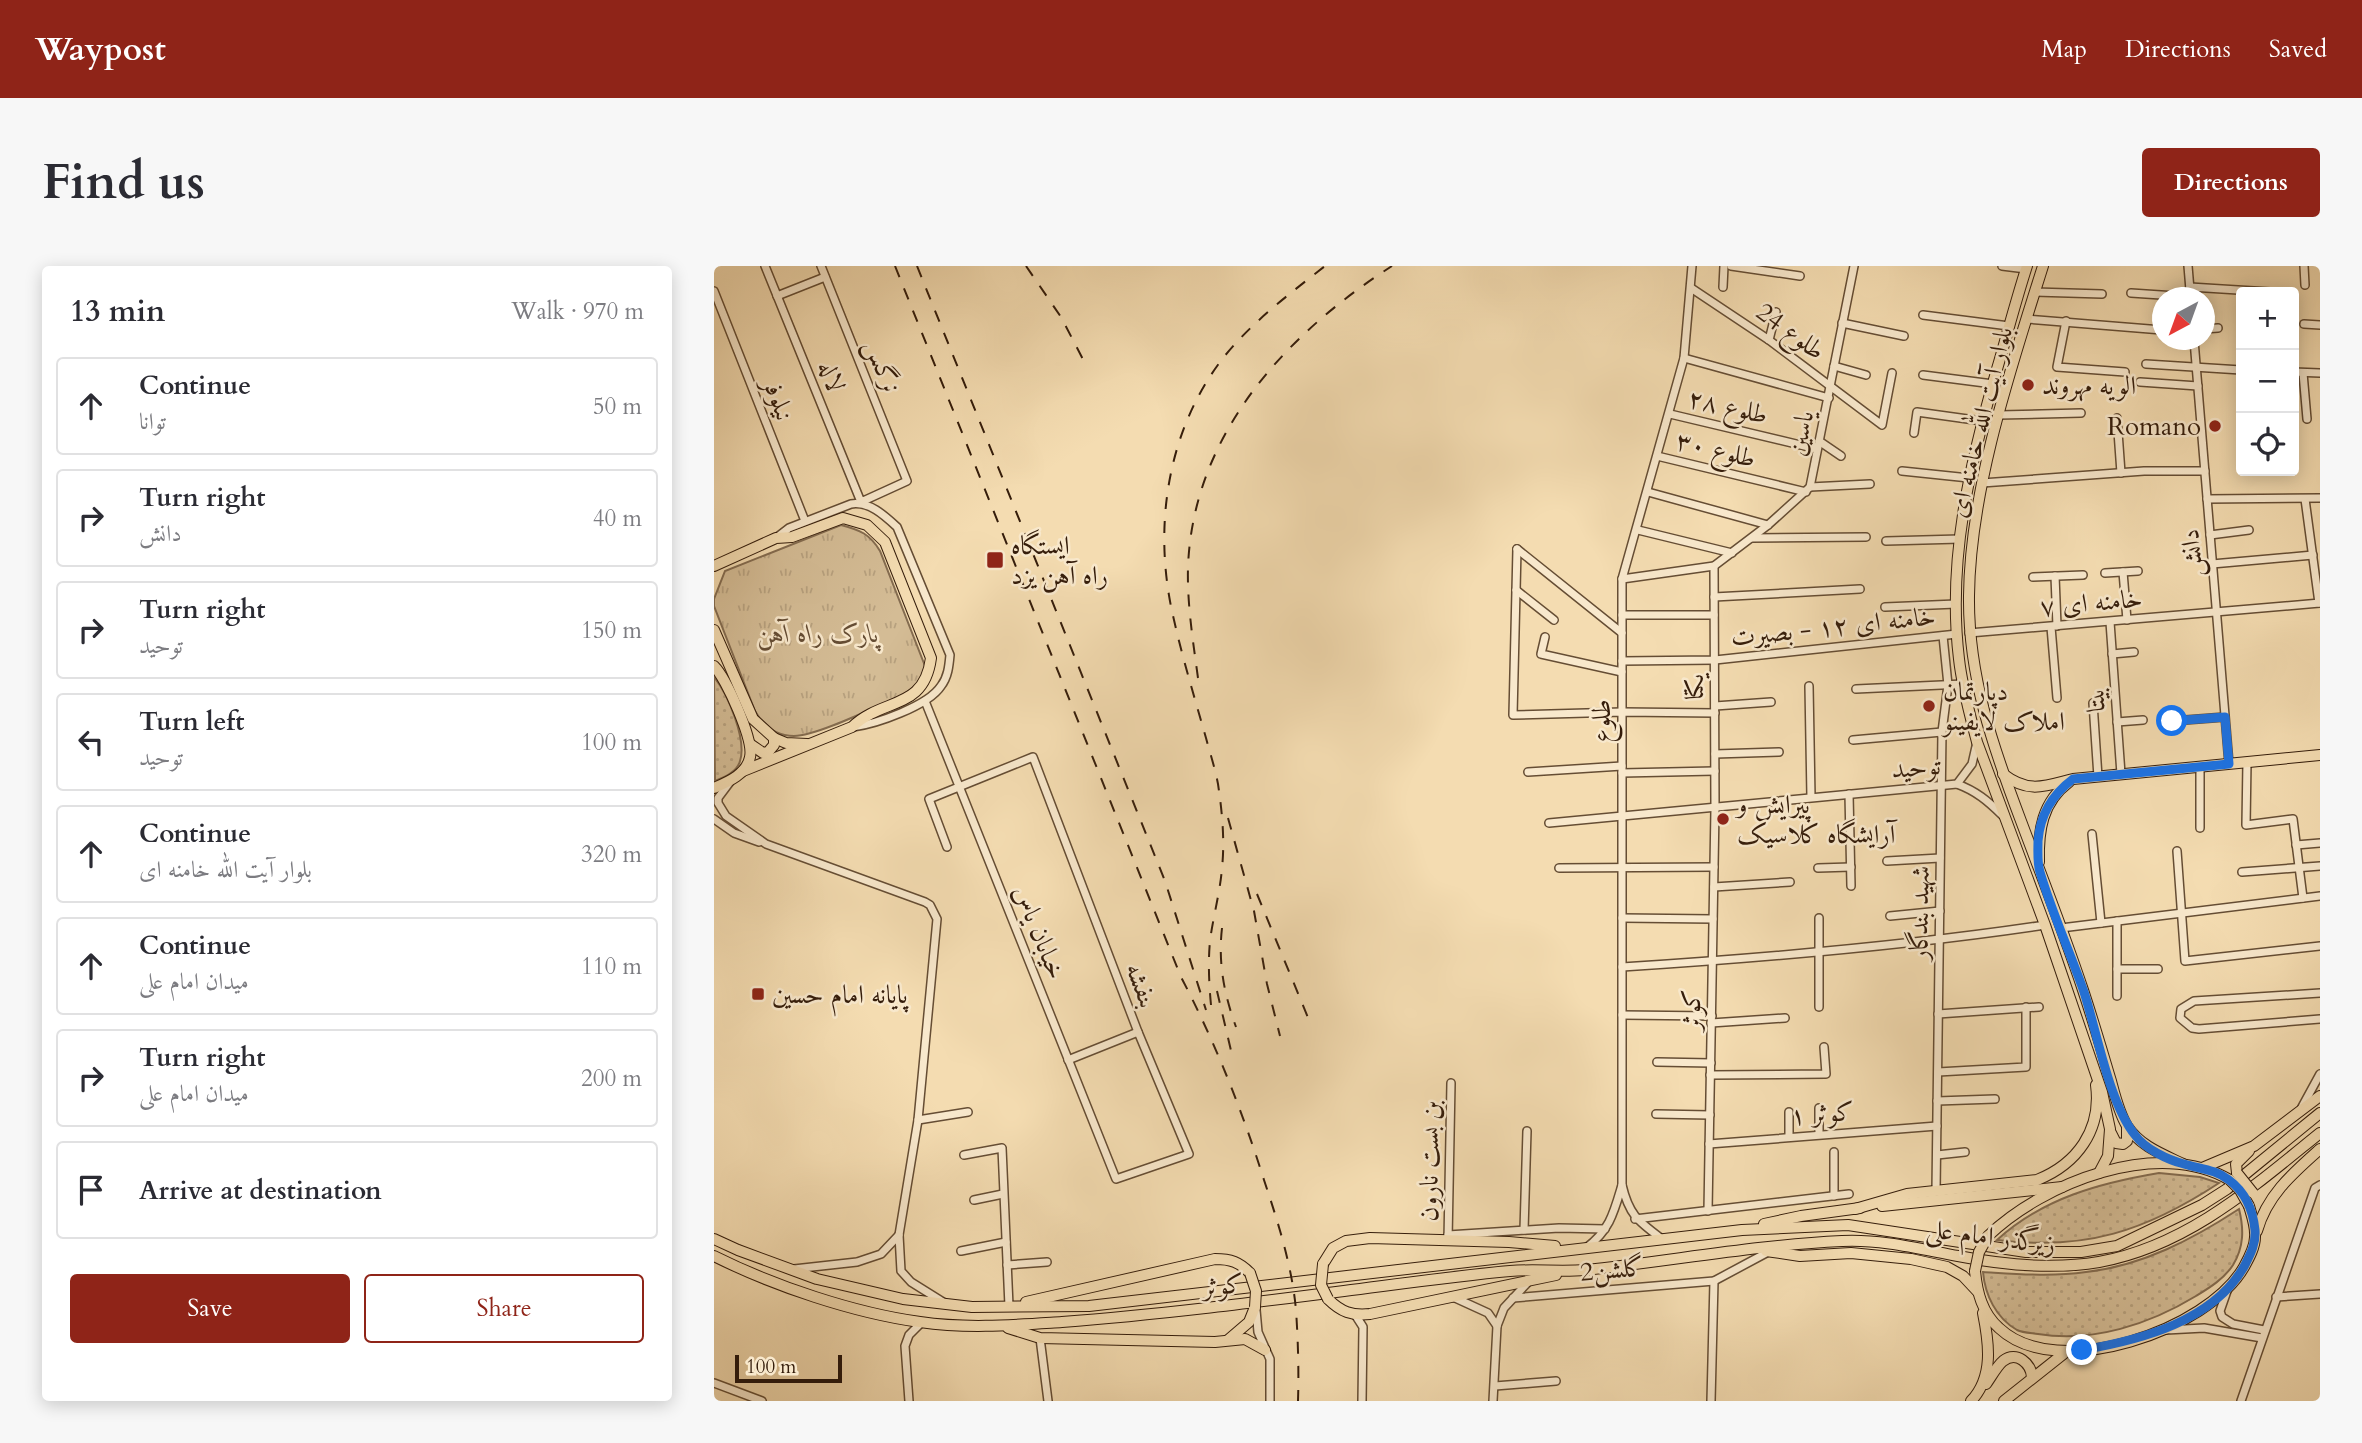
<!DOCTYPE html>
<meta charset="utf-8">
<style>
body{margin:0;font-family:Cardo,Amiri,serif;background:#f7f7f7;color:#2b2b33}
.controls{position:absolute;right:21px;top:21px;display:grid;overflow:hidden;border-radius:7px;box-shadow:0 4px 18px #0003}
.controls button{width:63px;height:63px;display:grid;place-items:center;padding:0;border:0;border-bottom:2px solid #e1e1e2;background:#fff;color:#2b2b33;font:35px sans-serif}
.compass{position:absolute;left:1438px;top:21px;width:63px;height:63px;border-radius:50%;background:#fff;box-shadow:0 4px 18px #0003;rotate:221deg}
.scale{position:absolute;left:21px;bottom:18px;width:107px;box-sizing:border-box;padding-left:7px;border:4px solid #351d0b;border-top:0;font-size:19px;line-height:24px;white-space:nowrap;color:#351d0b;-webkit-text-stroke:5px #f8e8cc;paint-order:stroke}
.stop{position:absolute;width:21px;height:21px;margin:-16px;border:5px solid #1a73e8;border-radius:50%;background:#fff}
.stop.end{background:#1a73e8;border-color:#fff;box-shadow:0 2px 7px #0008}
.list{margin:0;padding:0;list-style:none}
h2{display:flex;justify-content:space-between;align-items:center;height:91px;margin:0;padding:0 28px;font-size:30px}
h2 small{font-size:23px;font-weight:400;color:#7c7c81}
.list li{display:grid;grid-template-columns:46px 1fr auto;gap:21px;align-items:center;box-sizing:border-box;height:98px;margin:0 14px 14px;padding:0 14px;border:2px solid #e1e1e2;border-radius:7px}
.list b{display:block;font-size:26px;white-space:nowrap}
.list p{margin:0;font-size:23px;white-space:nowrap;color:#7c7c81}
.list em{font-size:23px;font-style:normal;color:#7c7c81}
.actions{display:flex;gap:14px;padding:21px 28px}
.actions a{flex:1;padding:16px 0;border:2px solid #8f2418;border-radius:7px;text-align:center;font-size:24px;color:#8f2418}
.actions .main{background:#8f2418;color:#fff}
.icon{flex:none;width:38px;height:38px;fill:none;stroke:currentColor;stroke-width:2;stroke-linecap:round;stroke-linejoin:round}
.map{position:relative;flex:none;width:1606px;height:1135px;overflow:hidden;border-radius:7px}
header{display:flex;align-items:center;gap:42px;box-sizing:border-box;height:98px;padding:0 35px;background:#8f2418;color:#fff}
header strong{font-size:33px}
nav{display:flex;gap:38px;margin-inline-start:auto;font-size:24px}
.intro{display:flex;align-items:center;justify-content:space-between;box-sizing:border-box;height:168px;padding:0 42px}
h1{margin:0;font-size:49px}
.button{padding:18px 32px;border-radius:7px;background:#8f2418;color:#fff;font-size:24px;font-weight:700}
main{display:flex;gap:42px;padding:0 42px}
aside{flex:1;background:#fff;border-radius:7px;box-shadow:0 4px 18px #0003}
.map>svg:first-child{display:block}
</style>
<header>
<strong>Waypost</strong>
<nav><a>Map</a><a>Directions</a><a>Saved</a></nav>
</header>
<div class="intro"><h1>Find us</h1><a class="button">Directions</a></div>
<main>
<aside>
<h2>13 min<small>Walk · 970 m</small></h2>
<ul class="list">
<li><svg class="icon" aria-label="ahead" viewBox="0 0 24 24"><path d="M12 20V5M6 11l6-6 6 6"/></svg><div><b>Continue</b><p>توانا</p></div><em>50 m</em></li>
<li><svg class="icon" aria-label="right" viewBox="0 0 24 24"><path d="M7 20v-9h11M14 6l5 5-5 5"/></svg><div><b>Turn right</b><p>دانش</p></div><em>40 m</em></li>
<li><svg class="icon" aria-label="right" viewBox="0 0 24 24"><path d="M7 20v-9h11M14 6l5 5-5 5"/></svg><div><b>Turn right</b><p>توحید</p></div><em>150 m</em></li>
<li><svg class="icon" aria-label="left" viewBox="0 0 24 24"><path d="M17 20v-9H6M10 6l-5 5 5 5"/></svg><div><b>Turn left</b><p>توحید</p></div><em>100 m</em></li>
<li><svg class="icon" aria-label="ahead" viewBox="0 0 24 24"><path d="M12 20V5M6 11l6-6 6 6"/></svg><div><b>Continue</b><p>بلوار آیت الله خامنه ای</p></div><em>320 m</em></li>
<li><svg class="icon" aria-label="ahead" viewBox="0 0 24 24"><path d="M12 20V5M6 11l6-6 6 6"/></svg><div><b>Continue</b><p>میدان امام علی</p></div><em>110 m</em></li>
<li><svg class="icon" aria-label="right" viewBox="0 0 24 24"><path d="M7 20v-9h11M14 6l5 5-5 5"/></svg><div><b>Turn right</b><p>میدان امام علی</p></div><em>200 m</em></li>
<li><svg class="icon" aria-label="arrive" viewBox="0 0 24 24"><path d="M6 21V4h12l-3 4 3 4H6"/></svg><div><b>Arrive at destination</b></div></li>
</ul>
<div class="actions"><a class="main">Save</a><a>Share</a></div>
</aside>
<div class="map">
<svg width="1606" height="1135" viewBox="0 0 1606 1135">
<defs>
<pattern id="grass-dots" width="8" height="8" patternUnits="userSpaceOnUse" patternTransform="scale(1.75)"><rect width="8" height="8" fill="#d4bc95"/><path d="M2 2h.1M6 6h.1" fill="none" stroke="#b7a17f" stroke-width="1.8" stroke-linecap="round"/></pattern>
<pattern id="park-tufts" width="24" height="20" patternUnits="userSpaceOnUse" patternTransform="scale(1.75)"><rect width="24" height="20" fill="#d4bc95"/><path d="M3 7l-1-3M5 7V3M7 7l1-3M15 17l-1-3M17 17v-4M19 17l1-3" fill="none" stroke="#b7a17f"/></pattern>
</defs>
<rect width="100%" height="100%" fill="#f4dcb1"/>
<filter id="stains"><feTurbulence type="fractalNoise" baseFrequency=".00286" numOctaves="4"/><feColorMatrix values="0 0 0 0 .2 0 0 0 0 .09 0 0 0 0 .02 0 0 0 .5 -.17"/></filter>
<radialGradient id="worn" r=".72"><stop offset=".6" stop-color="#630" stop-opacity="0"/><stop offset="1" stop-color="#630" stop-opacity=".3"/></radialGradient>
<!-- grass -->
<g fill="url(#grass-dots)" stroke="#846c50" stroke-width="2">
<path d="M 0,411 C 14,428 33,474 26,495 C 23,506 11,511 1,515 Z"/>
<path d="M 1445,907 L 1486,911 L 1505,917 C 1432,965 1371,985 1283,974 C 1329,932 1386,917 1445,907 Z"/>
<path d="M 1525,943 C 1530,963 1530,981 1519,999 C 1510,1013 1495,1022 1482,1030 C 1436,1058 1379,1077 1324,1068 C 1318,1067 1309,1067 1303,1064 C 1282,1052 1271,1029 1269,1006 C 1303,1008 1337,1011 1372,1006 C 1428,1000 1479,973 1525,943 Z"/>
</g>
<!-- park -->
<path fill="url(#park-tufts)" stroke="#846c50" stroke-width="2" d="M 127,259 C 146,264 156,268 166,285 L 211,400 C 207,415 201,422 187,430 C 163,440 103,470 80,470 C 62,470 49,459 41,445 L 0,340 L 0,333 L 11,305 Z"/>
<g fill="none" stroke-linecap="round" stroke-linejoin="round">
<!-- minor casing -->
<g stroke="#654d34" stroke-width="10">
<g id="minor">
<polyline points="51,0 147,236 193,215 107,0"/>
<polyline points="1017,0 1086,10"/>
<polyline points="1288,0 1312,3"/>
<polyline points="1474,0 1476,24"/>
<polyline points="1590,0 1591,19"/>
<polyline points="1009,21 1010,0"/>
<polyline points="1476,21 1556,26"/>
<polyline points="977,22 1055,74 1168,159 1178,107"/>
<polyline points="0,25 91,255"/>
<polyline points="1321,26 1388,28"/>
<polyline points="1417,27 1477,31"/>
<polyline points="63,30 111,11"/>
<polyline points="1209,49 1295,60"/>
<polyline points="1313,53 1448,64"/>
<polyline points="1352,55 1343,101 1411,106"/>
<polyline points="1128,57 1190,70"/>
<polyline points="1590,58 1606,59"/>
<polyline points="1490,63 1504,62"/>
<polyline points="1055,74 1062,46"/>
<polyline points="1480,74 1515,498"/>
<polyline points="970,92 1115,132"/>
<polyline points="1432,98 1527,104"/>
<polyline points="1120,100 1152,109"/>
<polyline points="1580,106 1606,107"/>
<polyline points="1589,107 1593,153"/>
<polyline points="1209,109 1279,118"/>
<polyline points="1426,116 1484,120"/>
<polyline points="956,148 1103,183"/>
<polyline points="1285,149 1367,147"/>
<polyline points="1403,152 1407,207"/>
<polyline points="1200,167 1203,146 1268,155"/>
<polyline points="1105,175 1127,190"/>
<polyline points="943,190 1092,226"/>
<polyline points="1188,205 1255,212"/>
<polyline points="1268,217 1430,205 1491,205"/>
<polyline points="1096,221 1156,218"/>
<polyline points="934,226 1054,259"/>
<polyline points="1493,233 1606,232"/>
<polyline points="1591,233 1605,337"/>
<polyline points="924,264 1018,287"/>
<polyline points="1496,269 1535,264"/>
<path d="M 62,272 L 75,262 L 137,238 C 155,235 170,249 183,261 L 236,389 C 235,400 234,411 227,420 C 214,440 162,458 139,461"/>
<polyline points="1038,272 1152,271"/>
<polyline points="1172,275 1246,273"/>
<polyline points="803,283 799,449 908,446 1001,447"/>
<polyline points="803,283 908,367"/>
<polyline points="1498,298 1599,289"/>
<polyline points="1409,306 1413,354"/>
<polyline points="1391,307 1424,305"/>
<polyline points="1341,310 1343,360"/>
<polyline points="1319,311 1369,309"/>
<polyline points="908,313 1000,300 1054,259 1096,221 1140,0"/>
<polyline points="802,324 840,354"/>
<polyline points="1000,331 1146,323"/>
<polyline points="1171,341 1242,338"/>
<polyline points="908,349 1000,349"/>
<polyline points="1396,356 1407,508"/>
<polyline points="1337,361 1343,432"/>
<polyline points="1255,367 1606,337"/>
<polyline points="831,371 827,388 908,406"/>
<polyline points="1398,388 1420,386"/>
<polyline points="908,395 1001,394 1243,368"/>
<polyline points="1095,420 1097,531"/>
<polyline points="1142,423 1249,418"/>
<polyline points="211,435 402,913 475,888 424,766 319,491 215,533 233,581"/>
<polyline points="1379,437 1384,511"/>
<polyline points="1001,440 1057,436"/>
<polyline points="1458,455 1511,451"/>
<polyline points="1403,456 1429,454"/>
<polyline points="1139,474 1228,466"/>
<polyline points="1001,488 1065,486"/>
<polyline points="1533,496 1532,559 1579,553 1589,632"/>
<polyline points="1486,501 1486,562"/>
<polyline points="814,506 908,500"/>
<polyline points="908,507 1001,505"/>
<polyline points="16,516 4,532 4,537 12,550 52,578 211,636 216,639 223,653 204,854 185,969 187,1005 197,1016 229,1036"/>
<path d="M 1243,518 C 1262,525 1274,535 1288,549"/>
<polyline points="1135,528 1137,620"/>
<polyline points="0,553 20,567 45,576"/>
<polyline points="835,557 1243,518 1258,498 1263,476"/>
<polyline points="1378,568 1387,657"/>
<polyline points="1582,579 1606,577"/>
<polyline points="1463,585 1471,695 1606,680"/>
<polyline points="1173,595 1226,592"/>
<polyline points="845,602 1000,601"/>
<polyline points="1104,602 1137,601"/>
<polyline points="1528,606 1606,600"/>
<polyline points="1000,621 1076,616"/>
<polyline points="1176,650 1226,645"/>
<polyline points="908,652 999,653"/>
<polyline points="1105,652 1105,741"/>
<polyline points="1347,662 1606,630"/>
<path d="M 908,701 C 1049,692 1191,680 1331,659"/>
<polyline points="1403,703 1444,703"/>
<polyline points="1606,727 1480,735 1467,743 1466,752 1478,762 1485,763 1606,753"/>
<polyline points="1403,730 1403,655"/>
<polyline points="1224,748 1325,741"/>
<polyline points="908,749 998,750"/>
<polyline points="997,757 1071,752"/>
<polyline points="354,794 424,766"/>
<polyline points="943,796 997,797"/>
<polyline points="1224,806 1312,801 1312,741"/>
<polyline points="996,809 1112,808 1110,781"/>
<polyline points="1223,835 1281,833"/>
<polyline points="1588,841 1606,808"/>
<polyline points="1105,842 1105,868"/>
<polyline points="942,848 996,849"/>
<polyline points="204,854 254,846"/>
<polyline points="1075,870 1075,846"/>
<polyline points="995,878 1223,860"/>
<polyline points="250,889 288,882 295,1040"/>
<polyline points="1223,889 1251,886"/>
<polyline points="908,919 908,313 970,92 978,0"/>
<polyline points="1222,925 1228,466 1234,419 1229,370"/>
<polyline points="1120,930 1120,886"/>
<polyline points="260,934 289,928"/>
<polyline points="994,945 1001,543 1000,300"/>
<polyline points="921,953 1135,928"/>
<polyline points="810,964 813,865"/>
<polyline points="734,969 845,962 891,963"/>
<polyline points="734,974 737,817"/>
<path d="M 872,982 C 896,964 900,946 908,919 C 915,949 924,955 948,973"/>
<polyline points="247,985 292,976"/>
<polyline points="293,999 333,996"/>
<polyline points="80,1003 143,996 167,988 185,969"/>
<polyline points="1513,1025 1506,1045 1508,1051 1519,1058 1550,1064"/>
<polyline points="739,1031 774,1047 783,1060"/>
<polyline points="1562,1031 1606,1028"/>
<polyline points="799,1032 1000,1015 1056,985"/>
<polyline points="542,1044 544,1066 556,1093 556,1135"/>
<polyline points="642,1050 649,1061 648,1135"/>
<polyline points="1452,1064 1490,1062 1548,1072"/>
<polyline points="326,1072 334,1135"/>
<polyline points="0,1117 48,1135"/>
<polyline points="781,1120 842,1115"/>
<polyline points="195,1135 191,1080 195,1069 207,1057"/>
<polyline points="779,1135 783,1060 790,1042 816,1014"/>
<polyline points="997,1135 1000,1015"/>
<polyline points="1527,1135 1601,922 1606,919"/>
</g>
</g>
<!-- major casing -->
<g stroke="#351d0b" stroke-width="12">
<g id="major">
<path d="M 1313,0 C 1302,34 1293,69 1283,103 C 1256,197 1233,294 1245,393 C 1248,421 1256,449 1263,476 L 1331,659 L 1388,826 L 1396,863 L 1394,890 L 1385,907"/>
<path d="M 1329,0 C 1297,102 1256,223 1255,330 C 1254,410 1279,481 1307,555 C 1328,611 1350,667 1369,724 C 1379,754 1388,785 1397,815 C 1401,830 1405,847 1413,860 C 1426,880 1448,888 1469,898"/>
<path d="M 0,300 L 62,272 L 78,271 L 129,252 L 153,259 L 171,276 L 217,392 C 210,445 169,431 138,461 L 29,505"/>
<polyline points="0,364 39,453 60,472 60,479 54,486 49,487 36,478"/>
<path d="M 0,400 C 12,412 40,474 36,491 C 33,508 14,516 0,522"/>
<polyline points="60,472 72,477 93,478"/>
<path d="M 1289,508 C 1315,528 1331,520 1359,513 L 1606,489"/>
<path d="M 1325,596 C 1324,565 1328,536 1355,516"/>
<polyline points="1397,867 1402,877 1409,878 1413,875 1413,861"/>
<polyline points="1488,902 1540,880 1606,830"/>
<polyline points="1523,907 1522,898 1535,885"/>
<polyline points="1168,940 1348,921"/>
<path d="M 1141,943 L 1193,928 L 1323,914 C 1363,898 1388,864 1382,819"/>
<polyline points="1050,958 1087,950 1146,942"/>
<path d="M 1543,965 C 1553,929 1579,907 1606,883"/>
<path d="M 1274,970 C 1329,917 1444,871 1516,914"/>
<polyline points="0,973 24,984 103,1013 189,1033 258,1041 375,1040 1028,964 1134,959 1312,986 1367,986 1403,980 1488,939 1513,923 1606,847"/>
<polyline points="1052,985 1086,990 1137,987 1197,993 1233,1001 1249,1010 1264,1026"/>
<path d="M 0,990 C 60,1020 140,1047 206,1056 C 253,1063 301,1059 348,1056 C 442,1049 536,1037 630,1025 C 685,1018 741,1010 796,1005 C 821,1003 846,1006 871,1004 C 957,995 1042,979 1128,975 C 1167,973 1206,983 1244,990 C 1290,999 1338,1004 1385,996 C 1473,980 1539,921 1606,867"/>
<polyline points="609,998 619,982 632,975 656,972 795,976 841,980"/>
<path d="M 1261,1005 C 1263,1026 1268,1047 1285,1062 C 1343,1117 1494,1064 1530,1001 C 1535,992 1541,981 1541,971 C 1542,961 1538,950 1535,940"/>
<path d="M 614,1033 C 627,1046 638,1050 656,1048 L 842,1009"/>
<path d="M 312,1036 L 501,993 C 517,993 525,996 536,1007"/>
<polyline points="294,1062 326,1072 501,1076 531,1073 551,1084"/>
<polyline points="514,1074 535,1056 541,1041"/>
<path d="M 1272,1118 C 1277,1111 1283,1100 1289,1095 C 1303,1084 1317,1098 1318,1111"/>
<path d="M 1257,1135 C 1280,1111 1275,1077 1269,1047"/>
<polyline points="1290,1135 1353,1085"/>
</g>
</g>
<!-- minor -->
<use href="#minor" stroke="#f8e8cc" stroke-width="7"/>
<!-- major -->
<use href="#major" stroke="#f4dcb1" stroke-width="10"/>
<!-- rail -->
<g stroke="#351d0b" stroke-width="2" stroke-dasharray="12 12" stroke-linecap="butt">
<path d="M 181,0 L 467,711 C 501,776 528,844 550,914 C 564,956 578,1000 582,1044 C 584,1074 585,1105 584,1135"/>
<polyline points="203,0 451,615 492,744"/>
<polyline points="312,0 347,51 373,101"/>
<path d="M 484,412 C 479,375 473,338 474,301 C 479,168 572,68 678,0"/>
<polyline points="514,552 540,645 553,718 566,770"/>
<polyline points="543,628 595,754"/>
<path d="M 508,662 C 504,697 510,728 522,761"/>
<polyline points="503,725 519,793"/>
<path d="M 497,739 C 495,718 494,696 496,675 C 499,651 506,627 508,602 C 511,574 508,545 504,518 C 501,502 496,487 492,472 C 481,433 469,394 460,354 C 439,267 451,170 506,96 C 534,59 574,29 611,0"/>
</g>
<!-- major-bridge casing -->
<g stroke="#351d0b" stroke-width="12" stroke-linecap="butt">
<g id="major-bridge">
<polyline points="1523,907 1539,927"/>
<polyline points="1516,914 1526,924 1535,940"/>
<polyline points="609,998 607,1019 614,1033"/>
<polyline points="1261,1005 1265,986 1274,970"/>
<polyline points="536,1007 542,1025 541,1041"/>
</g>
</g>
<!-- major-bridge -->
<use href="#major-bridge" stroke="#f4dcb1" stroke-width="10"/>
</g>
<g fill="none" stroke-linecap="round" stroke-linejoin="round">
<!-- route -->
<path stroke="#1a73e8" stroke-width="9" d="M 1368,1084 C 1427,1074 1500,1055 1531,999 C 1537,987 1542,977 1541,964 C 1539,944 1531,926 1515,914 C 1501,903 1486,903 1470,898 C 1454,894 1431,883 1421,869 C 1395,837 1383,766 1370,726 C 1356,686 1338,647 1326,606 C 1323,597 1324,585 1324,575 C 1326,549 1339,528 1359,513 L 1515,498 L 1511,451 L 1458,455"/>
</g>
<!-- markers -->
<g fill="#8f2418" stroke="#f8e8cc" stroke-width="2.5">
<circle cx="1314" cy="119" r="7"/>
<circle cx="1501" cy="160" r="7"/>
<rect x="272" y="285" width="18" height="18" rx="3.5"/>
<circle cx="1215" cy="440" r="7"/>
<circle cx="1009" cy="553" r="7"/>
<rect x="37" y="721" width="14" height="14" rx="3.5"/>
</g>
<g text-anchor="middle" stroke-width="5" stroke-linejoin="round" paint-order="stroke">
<!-- street labels -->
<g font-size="26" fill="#351d0b" stroke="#f8e8cc">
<text transform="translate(1077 65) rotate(36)" y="9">طلوع 24</text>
<text transform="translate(169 100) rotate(68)" y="9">نرگس</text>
<text transform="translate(118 110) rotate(68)" y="9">لاله</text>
<text transform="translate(65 133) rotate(69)" y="9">نیلوفر</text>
<text transform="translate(1014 140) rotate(13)" y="9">طلوع ۲۸</text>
<text transform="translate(1266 156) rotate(-76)" y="9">بلوار آیت الله خامنه ای</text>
<text transform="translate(1086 167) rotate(-78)" y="9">یاسین</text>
<text transform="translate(1002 183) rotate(14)" y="9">طلوع ۳۰</text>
<text transform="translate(1477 287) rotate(-95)" y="9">دانش</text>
<text transform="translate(1377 336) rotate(-5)" y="9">خامنه ای ۷</text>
<text transform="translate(1119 360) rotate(-6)" y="9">خامنه ای ۱۲ - بصیرت</text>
<text transform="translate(980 421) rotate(-90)" y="9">یکتا</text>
<text transform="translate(1381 434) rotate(-94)" y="9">بیتا</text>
<text transform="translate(887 455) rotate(-90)" y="9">طلوع</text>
<text transform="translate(1202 501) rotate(-5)" y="9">توحید</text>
<text transform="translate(1205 647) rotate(-89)" y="9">شهید بندگار</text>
<text transform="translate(326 666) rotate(68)" y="9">خیابان یاس</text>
<text transform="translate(428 719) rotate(69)" y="9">بنفشه</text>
<text transform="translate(977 744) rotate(-89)" y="9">کوثر</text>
<text transform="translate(1108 847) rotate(-4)" y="9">کوثر ۱</text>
<text transform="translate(715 895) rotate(-89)" y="9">بن بست نارون</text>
<text transform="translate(1277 970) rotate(7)" y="9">زیرگذر امام علی</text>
<text transform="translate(898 1003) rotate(-5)" y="9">گلشن2</text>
<text transform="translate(509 1019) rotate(-7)" y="9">کوثر</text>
</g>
<!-- poi labels -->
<g font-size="26" fill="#351d0b" stroke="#f8e8cc" text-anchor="start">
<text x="1328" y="128">الویه مهروند</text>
<text x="1487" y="169" text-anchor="end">Romano</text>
<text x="297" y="288">ایستگاه<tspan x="297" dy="30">راه آهن یزد</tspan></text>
<text x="1229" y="434">دپارتمان<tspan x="1229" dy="30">املاک لایفینو</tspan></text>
<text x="1023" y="547">پیرایش و<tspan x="1023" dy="30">آرایشگاه کلاسیک</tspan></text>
<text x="58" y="737">پایانه امام حسین</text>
</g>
<!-- park labels -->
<g font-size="26" font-style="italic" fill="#654d34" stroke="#f8e8cc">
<text x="104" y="376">پارک راه آهن</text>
</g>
</g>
<rect width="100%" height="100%" filter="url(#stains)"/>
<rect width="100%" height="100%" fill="url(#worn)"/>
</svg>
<div class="controls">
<button>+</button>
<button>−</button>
<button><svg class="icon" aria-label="locate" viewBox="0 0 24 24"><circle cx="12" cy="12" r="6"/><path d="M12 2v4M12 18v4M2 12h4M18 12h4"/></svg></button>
</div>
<svg class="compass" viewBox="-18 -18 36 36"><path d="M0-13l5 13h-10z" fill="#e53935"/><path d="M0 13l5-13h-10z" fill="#7c7c81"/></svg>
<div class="scale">100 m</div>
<div class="stop" style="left:1458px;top:455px"></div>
<div class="stop end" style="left:1368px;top:1084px"></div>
</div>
</main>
